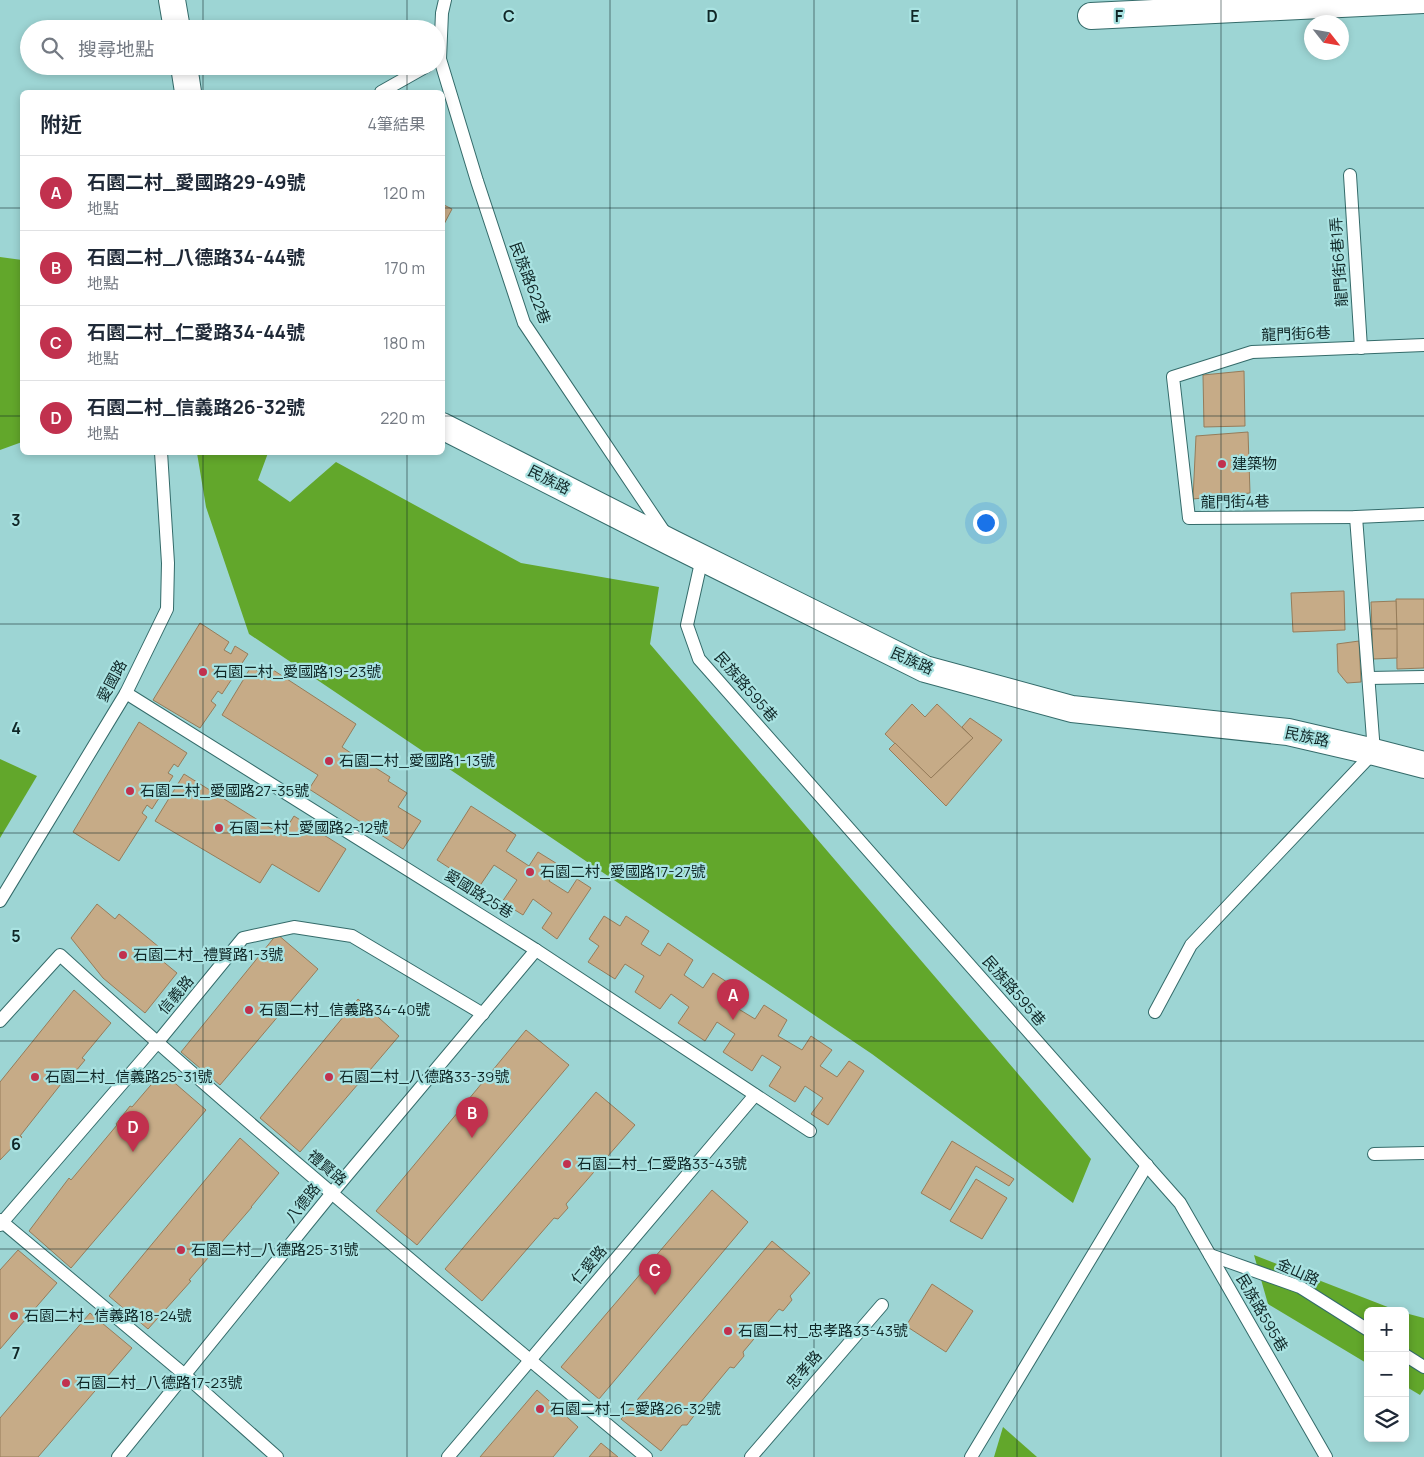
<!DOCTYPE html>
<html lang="zh-TW">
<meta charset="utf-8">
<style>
body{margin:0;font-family:Manrope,"Noto Sans TC",sans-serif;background:#f6f6f7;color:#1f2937}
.controls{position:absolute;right:15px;bottom:15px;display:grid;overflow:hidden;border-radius:8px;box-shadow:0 2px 8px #0003}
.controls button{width:45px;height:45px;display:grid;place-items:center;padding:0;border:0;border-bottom:1px solid #e0e1e3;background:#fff;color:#1f2937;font:25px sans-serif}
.compass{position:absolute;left:1304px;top:15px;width:45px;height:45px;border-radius:50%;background:#fff;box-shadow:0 2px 8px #0003;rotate:121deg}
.you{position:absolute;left:985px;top:522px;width:18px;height:18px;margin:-12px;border:4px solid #fff;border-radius:50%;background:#1a73e8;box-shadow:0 0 0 8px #1a73e833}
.badge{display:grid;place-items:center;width:32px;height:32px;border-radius:50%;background:#c1314e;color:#fff;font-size:16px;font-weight:700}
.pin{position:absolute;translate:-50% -41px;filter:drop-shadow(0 1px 2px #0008)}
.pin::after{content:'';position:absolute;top:26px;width:18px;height:15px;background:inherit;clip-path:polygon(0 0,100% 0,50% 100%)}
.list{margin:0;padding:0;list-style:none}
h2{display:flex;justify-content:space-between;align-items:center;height:65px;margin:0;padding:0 20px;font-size:21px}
h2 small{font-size:16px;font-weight:400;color:#747a83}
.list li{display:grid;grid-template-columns:32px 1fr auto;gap:15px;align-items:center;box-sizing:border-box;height:75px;padding:0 20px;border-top:1px solid #e0e1e3}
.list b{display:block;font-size:19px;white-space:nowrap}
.list p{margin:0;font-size:16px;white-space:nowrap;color:#747a83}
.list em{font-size:16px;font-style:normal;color:#747a83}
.icon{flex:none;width:28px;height:28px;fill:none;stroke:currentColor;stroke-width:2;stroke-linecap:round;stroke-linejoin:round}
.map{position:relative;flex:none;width:1424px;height:1457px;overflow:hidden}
.search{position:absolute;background:#fff;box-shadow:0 2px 8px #0003;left:20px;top:20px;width:425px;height:55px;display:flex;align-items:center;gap:12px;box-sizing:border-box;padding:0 18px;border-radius:28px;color:#747a83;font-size:19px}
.panel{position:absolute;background:#fff;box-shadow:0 2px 8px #0003;left:20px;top:90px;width:425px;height:365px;border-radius:8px}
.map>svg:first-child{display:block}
</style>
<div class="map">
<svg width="1424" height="1457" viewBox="0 0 1424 1457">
<rect width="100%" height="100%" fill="#9dd5d4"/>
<!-- forest -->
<g fill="#62a72b">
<polygon points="0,257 22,260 22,442 0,450"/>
<polygon points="197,453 268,453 258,480 290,502 336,462 521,563 659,587 650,644 1091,1159 1073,1203 872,1054 249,634 206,507"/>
<polygon points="0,759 37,776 0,838"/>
<polygon points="1254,1255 1398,1311 1368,1311 1368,1364 1268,1304"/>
<polygon points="1405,1313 1424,1318 1424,1389 1420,1395 1405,1386"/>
<polygon points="1003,1427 1037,1457 994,1457"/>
</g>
<!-- building -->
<g fill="#c6ab87" stroke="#967c5a">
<polygon points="442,204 452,209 442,228"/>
<polygon points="1244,371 1245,426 1204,427 1203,375"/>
<polygon points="1248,432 1250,493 1193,499 1196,436"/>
<polygon points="1344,591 1345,630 1293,632 1291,593"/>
<polygon points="1396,599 1424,599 1424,668 1397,669"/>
<polygon points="1396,601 1397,629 1372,629 1371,602"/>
<polygon points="200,623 229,642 224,650 231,654 235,646 248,654 222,694 218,691 211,701 216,705 200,728 153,700"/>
<polygon points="1372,629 1397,629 1397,658 1373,659"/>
<polygon points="1359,641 1361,682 1347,683 1338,672 1337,644"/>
<polygon points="267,666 356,724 342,747 370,766 371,765 390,777 388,781 407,793 398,807 421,821 403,849 309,789 318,775 222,715 251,667 263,674"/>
<polygon points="912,704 925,717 937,704 973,738 931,778 885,734"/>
<polygon points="970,718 1002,740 946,806 889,749 895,743 931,778 973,738 962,727"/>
<polygon points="139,722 187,753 178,767 174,764 168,773 173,776 152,809 147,805 142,813 147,817 119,861 73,832"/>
<polygon points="184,774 282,835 294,816 346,849 319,892 272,864 260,883 155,821"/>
<polygon points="471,806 516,835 506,851 529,866 538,852 559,865 549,881 568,893 577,879 591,888 557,939 542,928 552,913 533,899 523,915 502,902 517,880 494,865 479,887 437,860"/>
<polygon points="97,904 115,919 119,914 165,952 160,959 177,973 145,1013 103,978 71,938"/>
<polygon points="604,916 620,926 626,916 649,931 641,944 660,956 668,943 693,960 684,975 703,988 713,973 741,991 732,1005 755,1019 764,1005 787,1020 778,1036 802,1050 811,1036 832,1050 820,1066 837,1077 849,1061 864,1071 828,1125 811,1114 823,1098 805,1086 795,1102 769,1086 781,1067 762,1055 752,1071 723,1052 735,1034 717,1022 705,1041 678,1023 689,1007 671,994 660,1009 635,992 644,976 625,964 615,979 588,962 599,946 589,939"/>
<polygon points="277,934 318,969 220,1085 181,1052"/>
<polygon points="74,990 111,1023 82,1058 85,1060 75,1072 72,1070 20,1136 22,1137 0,1160 0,1082"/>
<polygon points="358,999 399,1036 300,1152 260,1118"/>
<polygon points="526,1030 569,1065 417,1245 376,1211"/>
<polygon points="162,1072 206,1110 71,1268 29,1231 69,1178 71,1180 117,1125 116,1124 130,1106 132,1107"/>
<polygon points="596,1092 635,1125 566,1204 568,1208 558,1219 554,1218 482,1301 445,1269"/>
<polygon points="240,1138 279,1173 251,1207 252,1207 189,1280 191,1281 148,1329 109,1296"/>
<polygon points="952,1141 1014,1179 1009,1186 976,1166 950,1210 921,1193"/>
<polygon points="976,1179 1007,1198 982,1239 950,1221"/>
<polygon points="712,1190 748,1222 599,1399 561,1367"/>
<polygon points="772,1241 810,1273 790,1296 792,1300 783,1311 779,1309 743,1352 744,1356 734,1368 730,1367 695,1409 696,1413 687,1425 682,1425 661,1451 621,1419"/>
<polygon points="18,1250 57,1283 0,1349 0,1270"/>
<polygon points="932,1284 973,1311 946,1352 906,1326"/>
<polygon points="90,1313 132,1348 38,1457 0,1457 0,1418"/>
<polygon points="537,1390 578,1427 553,1457 480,1457"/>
<polygon points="601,1443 618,1457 589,1457"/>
</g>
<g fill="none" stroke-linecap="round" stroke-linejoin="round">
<!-- lane casing -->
<g stroke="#346b6a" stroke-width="14">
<g id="lane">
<polyline points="445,0 442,13 440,59 477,181 524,323 665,533"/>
<polyline points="381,92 427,66"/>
<polyline points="1350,175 1361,348"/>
<polyline points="1424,345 1252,352 1173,377 1189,518 1356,517 1424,514"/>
<polyline points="702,558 687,625 699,659 1180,1203 1326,1457"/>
<polyline points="1369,678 1424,677"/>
<polyline points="126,693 536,950 810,1131"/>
<polyline points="0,901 126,693 167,609 168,563 161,452"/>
<polyline points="1155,1012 1191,945 1374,752 1356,517"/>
<path d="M 0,1021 L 60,955 C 250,1128 449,1292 646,1457"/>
<polyline points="1374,1154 1424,1153"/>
<polyline points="0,1220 185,1375 277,1457"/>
<polyline points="0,1225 157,1043 243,938 294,927 352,936 483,1014"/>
<polyline points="1210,1255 1300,1287 1368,1330"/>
<polyline points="1405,1355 1424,1367"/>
<polyline points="118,1457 332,1193 536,950"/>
<polyline points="448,1457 755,1095"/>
<polyline points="751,1457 882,1305"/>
<polyline points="971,1457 1147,1165"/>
</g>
</g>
<!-- street casing -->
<g stroke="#346b6a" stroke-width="28">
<g id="street">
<polyline points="172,0 177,29"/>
<polyline points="1091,16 1424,0"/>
<polyline points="184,66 188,92"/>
<polyline points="442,426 672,543 925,669 1072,709 1288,732 1374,752 1424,765"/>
</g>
</g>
<!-- lane -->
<use href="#lane" stroke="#fff" stroke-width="12"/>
<!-- street -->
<use href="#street" stroke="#fff" stroke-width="26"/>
</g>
<!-- grid -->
<path fill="none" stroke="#102727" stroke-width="1" stroke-opacity="0.55" d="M 203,0 L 203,29M 407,0 L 407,29M 610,0 L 610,1457M 814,0 L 814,1457M 1017,0 L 1017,1457M 1221,0 L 1221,1457M 203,66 L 203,92M 407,66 L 407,92M 0,208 L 22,208M 442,208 L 1424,208M 0,416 L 22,416M 442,416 L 1424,416M 203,452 L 203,1457M 407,452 L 407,1457M 0,624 L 1424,624M 0,833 L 1424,833M 0,1041 L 1424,1041M 0,1249 L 1424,1249"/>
<!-- markers -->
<g fill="#c1314e" stroke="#a9e2e1" stroke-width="2">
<circle cx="1222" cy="464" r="5"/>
<circle cx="203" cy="672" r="5"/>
<circle cx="329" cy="761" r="5"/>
<circle cx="130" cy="791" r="5"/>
<circle cx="219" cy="828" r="5"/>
<circle cx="530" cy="872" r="5"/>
<circle cx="123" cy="955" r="5"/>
<circle cx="249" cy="1010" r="5"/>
<circle cx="35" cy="1077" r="5"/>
<circle cx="329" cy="1077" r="5"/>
<circle cx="567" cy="1164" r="5"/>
<circle cx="181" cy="1250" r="5"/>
<circle cx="14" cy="1316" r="5"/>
<circle cx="728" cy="1331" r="5"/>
<circle cx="66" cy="1383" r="5"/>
<circle cx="540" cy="1409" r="5"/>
</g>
<g text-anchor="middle" stroke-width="4.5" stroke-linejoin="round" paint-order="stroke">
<!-- street labels -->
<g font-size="15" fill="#102727" stroke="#a9e2e1">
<text transform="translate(1339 262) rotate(-94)" y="5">龍門街6巷1弄</text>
<text transform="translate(530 283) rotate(69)" y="5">民族路622巷</text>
<text transform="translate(1296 334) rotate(-2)" y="5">龍門街6巷</text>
<text transform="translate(549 480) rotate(27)" y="5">民族路</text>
<text transform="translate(1235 502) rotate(-1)" y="5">龍門街4巷</text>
<text transform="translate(912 661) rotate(24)" y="5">民族路</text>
<text transform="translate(112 681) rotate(-62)" y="5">愛國路</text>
<text transform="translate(746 687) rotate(49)" y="5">民族路595巷</text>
<text transform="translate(1307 737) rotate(12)" y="5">民族路</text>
<text transform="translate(479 894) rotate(32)" y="5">愛國路25巷</text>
<text transform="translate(1014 991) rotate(49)" y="5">民族路595巷</text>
<text transform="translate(176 995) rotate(-50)" y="5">信義路</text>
<text transform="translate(327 1168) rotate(40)" y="5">禮賢路</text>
<text transform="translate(303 1203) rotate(-51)" y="5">八德路</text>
<text transform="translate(589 1265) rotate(-50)" y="5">仁愛路</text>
<text transform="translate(1298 1272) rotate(24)" y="5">金山路</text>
<text transform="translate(1262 1313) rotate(60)" y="5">民族路595巷</text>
<text transform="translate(804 1370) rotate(-49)" y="5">忠孝路</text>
</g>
<!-- poi labels -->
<g font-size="15" fill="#102727" stroke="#a9e2e1" text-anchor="start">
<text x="1232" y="469">建築物</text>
<text x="213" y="677">石園二村_愛國路19-23號</text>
<text x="339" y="766">石園二村_愛國路1-13號</text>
<text x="140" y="796">石園二村_愛國路27-35號</text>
<text x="229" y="833">石園二村_愛國路2-12號</text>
<text x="540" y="877">石園二村_愛國路17-27號</text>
<text x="133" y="960">石園二村_禮賢路1-3號</text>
<text x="259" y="1015">石園二村_信義路34-40號</text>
<text x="45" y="1082">石園二村_信義路25-31號</text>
<text x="339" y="1082">石園二村_八德路33-39號</text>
<text x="577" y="1169">石園二村_仁愛路33-43號</text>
<text x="191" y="1255">石園二村_八德路25-31號</text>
<text x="24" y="1321">石園二村_信義路18-24號</text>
<text x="738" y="1336">石園二村_忠孝路33-43號</text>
<text x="76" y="1388">石園二村_八德路17-23號</text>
<text x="550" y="1414">石園二村_仁愛路26-32號</text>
</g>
</g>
<g font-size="16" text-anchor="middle" font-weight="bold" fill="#102727" stroke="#a9e2e1" stroke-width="4.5" stroke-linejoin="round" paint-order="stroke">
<text x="509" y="22">C</text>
<text x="712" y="22">D</text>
<text x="915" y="22">E</text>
<text x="1119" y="22">F</text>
<text x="16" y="526">3</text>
<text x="16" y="734">4</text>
<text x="16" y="942">5</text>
<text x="16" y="1150">6</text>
<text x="16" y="1359">7</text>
</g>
</svg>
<div class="controls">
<button>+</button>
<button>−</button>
<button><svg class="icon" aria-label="layers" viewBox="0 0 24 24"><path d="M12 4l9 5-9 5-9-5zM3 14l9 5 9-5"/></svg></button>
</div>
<svg class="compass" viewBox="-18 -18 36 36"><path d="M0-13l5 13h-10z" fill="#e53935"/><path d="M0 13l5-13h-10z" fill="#747a83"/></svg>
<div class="you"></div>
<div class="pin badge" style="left:733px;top:1020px">A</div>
<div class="pin badge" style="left:472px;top:1138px">B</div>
<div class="pin badge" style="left:655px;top:1295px">C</div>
<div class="pin badge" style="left:133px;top:1152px">D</div>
<div class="search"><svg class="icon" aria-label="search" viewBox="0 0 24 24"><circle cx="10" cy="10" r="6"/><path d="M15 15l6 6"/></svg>搜尋地點</div>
<section class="panel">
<h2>附近<small>4筆結果</small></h2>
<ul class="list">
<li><span class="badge">A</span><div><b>石園二村_愛國路29-49號</b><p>地點</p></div><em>120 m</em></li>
<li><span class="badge">B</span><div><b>石園二村_八德路34-44號</b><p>地點</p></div><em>170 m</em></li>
<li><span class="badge">C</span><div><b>石園二村_仁愛路34-44號</b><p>地點</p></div><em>180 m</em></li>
<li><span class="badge">D</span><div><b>石園二村_信義路26-32號</b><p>地點</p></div><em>220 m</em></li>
</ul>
</section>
</div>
